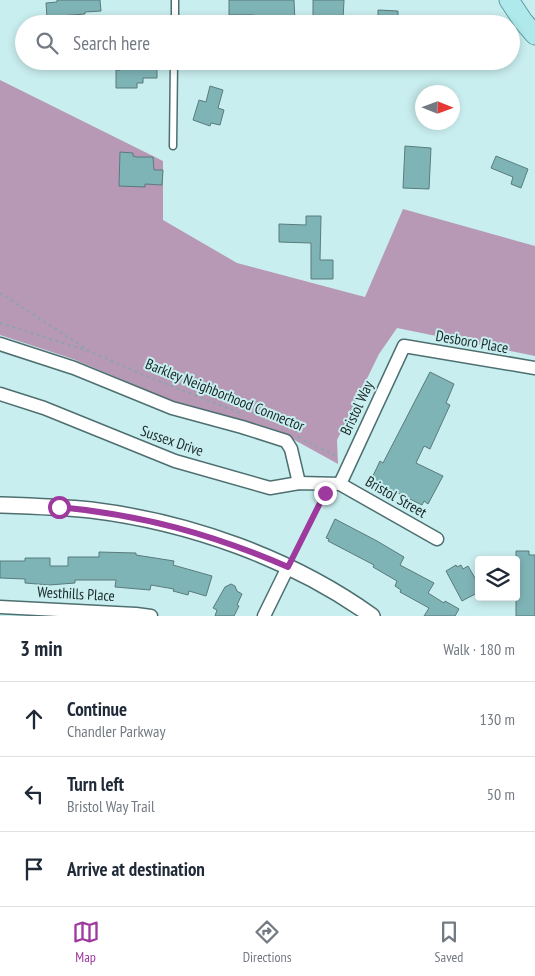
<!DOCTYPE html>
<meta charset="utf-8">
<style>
body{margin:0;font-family:"PT Sans Narrow",sans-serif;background:#f6f6f7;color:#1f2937}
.controls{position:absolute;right:15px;bottom:15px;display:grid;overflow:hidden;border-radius:5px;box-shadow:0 2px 8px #0003}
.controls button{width:45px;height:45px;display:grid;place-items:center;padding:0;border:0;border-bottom:1px solid #e0e1e3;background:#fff;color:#1f2937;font:25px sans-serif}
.compass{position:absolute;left:415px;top:85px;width:45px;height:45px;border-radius:50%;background:#fff;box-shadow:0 2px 8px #0003;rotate:91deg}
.stop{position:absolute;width:15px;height:15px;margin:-11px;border:4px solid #9e399e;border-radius:50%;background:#fff}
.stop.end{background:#9e399e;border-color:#fff;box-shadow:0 1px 5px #0008}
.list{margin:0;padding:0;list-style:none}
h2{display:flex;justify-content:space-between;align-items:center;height:65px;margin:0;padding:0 20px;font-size:21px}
h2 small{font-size:16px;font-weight:400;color:#747a83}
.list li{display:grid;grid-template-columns:32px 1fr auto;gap:15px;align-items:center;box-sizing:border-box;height:75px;padding:0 20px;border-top:1px solid #e0e1e3}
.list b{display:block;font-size:19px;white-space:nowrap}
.list p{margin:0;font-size:16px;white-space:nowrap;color:#747a83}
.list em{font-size:16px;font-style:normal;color:#747a83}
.icon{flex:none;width:28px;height:28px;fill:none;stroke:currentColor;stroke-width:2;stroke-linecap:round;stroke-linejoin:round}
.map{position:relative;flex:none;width:535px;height:616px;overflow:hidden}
.search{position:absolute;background:#fff;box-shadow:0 2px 8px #0003;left:15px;right:15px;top:15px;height:55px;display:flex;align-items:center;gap:12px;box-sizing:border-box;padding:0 18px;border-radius:28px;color:#747a83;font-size:19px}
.sheet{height:290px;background:#fff}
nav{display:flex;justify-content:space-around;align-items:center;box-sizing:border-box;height:70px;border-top:1px solid #e0e1e3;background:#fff;font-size:14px;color:#747a83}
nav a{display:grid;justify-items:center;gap:2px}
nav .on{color:#9e399e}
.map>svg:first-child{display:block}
</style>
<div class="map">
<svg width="535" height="616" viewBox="0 0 535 616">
<rect width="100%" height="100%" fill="#c9eeef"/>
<!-- forest -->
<polygon fill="#b798b5" points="0,80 163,161 163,220 237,263 365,297 403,209 535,246 535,356 397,328 379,354 337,440 338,464 291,438 175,402 73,359 0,335"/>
<!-- building -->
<g fill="#7fb4b6" stroke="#597b7c">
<polygon points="57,0 100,0 101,11 85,12 85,14 47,17 46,3 57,2"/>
<polygon points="229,0 294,0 295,22 268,24 268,21 254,20 254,15 229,15"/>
<polygon points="313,0 344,0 343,20 313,20"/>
<polygon points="378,10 398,11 398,24 378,24"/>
<polygon points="120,63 157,63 157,78 143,78 143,83 137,83 137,88 116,88 116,70 120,70"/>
<polygon points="210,86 223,90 218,108 224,110 220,125 211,123 210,126 193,120 199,100 206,102"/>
<polygon points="405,146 431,148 429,189 403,188"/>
<polygon points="120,152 133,153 133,156 137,157 153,157 154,170 163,170 162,185 145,184 145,187 119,186"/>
<polygon points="496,156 528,169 521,188 511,184 513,177 491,168"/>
<polygon points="306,216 321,216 320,260 333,260 333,279 311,279 311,243 279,242 279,224 306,225"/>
<polygon points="430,372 454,384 446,403 450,405 430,449 424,446 416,463 443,476 428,504 424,501 422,505 371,480 380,461 383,463"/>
<polygon points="335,519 377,541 404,557 400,565 434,583 428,593 444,603 445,601 459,609 455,616 424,616 429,608 400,592 401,590 395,586 397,581 373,567 374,565 328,541 329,539 326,538"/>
<polygon points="516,551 529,551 529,555 535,555 535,616 516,616"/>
<polygon points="99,552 136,553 136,555 174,561 173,565 212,576 206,596 189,591 188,595 173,591 174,589 151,585 150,590 115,587 116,580 75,580 75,583 49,585 25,583 25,579 0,578 0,561 25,561 25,558 50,558 50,566 68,566 68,557 99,557"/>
<polygon points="456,565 457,567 461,565 463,569 468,566 479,585 479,592 462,601 446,571"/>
<polygon points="231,584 235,586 237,591 242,594 237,605 239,606 234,616 215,616 217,610 213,608 225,587"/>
</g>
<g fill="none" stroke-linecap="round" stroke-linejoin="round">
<!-- service casing -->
<g stroke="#4e6f70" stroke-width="9">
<g id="service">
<polyline points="175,24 175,0"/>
<polyline points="173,146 174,61"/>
</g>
</g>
<!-- minor casing -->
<g stroke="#4e6f70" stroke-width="15">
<g id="minor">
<polyline points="0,344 74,368 172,408 242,427 286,441 291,449 299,483"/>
<polyline points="0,394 44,408 175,461 270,488 299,483 340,484 437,539"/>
<polyline points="340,484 404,346 535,368"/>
<polyline points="0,607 136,614 151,616"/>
<polyline points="264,616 288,567"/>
</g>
</g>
<!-- tertiary casing -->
<g stroke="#4e6f70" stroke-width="18">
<path id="tertiary" d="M 0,505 C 30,506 61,507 91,510 C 189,522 291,558 372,616"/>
</g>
<!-- primary casing -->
<g stroke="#5a9c9e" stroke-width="21">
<polyline id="primary" points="509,0 523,21 535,35"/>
</g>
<!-- path -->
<g stroke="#89a6a7" stroke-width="2" stroke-dasharray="2.5 4" stroke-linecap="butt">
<polyline points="0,293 91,352 146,376 240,413"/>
<polyline points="0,323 88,351"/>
<polyline points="298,437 338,457"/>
<polyline points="294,556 324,495"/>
</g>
<!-- service -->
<use href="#service" stroke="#fff" stroke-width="6"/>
<!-- minor -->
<use href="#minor" stroke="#fff" stroke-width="12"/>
<!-- tertiary -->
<use href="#tertiary" stroke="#fff" stroke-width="15"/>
<!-- primary -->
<use href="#primary" stroke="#b0e9eb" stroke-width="19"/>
</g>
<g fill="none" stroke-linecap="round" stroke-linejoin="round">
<!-- route -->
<path stroke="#9e399e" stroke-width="6" d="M 59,507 C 142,515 212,534 288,567 L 325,493"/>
</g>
<g text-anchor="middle" stroke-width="4" stroke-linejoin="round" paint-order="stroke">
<!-- street labels -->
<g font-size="15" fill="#1a2828" stroke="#c9eeef">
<text transform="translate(472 342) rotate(10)" y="5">Desboro Place</text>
<text transform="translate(225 395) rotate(22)" y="5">Barkley Neighborhood Connector</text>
<text transform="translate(357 408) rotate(-65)" y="5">Bristol Way</text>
<text transform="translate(172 441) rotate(19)" y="5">Sussex Drive</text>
<text transform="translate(396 497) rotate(30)" y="5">Bristol Street</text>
<text transform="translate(76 594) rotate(3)" y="5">Westhills Place</text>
</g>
</g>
</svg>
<div class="controls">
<button><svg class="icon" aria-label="layers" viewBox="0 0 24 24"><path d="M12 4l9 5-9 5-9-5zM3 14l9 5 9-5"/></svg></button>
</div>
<svg class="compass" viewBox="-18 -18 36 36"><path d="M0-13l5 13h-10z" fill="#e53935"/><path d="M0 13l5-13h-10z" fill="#747a83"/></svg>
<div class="stop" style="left:59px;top:507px"></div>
<div class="stop end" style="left:325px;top:493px"></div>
<div class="search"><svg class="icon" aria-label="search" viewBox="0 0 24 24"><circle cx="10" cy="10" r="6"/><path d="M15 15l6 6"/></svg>Search here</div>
</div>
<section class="sheet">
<h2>3 min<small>Walk · 180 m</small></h2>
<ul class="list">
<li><svg class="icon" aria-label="ahead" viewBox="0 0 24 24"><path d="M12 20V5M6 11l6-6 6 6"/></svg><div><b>Continue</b><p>Chandler Parkway</p></div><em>130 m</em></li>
<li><svg class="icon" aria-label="left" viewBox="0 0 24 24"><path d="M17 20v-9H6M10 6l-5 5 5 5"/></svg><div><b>Turn left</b><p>Bristol Way Trail</p></div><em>50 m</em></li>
<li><svg class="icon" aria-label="arrive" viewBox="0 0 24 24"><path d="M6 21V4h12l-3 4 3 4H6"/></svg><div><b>Arrive at destination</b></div></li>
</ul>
</section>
<nav>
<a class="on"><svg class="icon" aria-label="map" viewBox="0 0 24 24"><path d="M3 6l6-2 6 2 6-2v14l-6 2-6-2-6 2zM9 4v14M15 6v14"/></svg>Map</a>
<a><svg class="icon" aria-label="directions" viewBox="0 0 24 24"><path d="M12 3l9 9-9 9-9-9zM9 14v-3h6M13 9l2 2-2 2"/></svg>Directions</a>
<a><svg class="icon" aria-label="saved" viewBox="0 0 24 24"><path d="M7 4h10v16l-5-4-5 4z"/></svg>Saved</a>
</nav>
